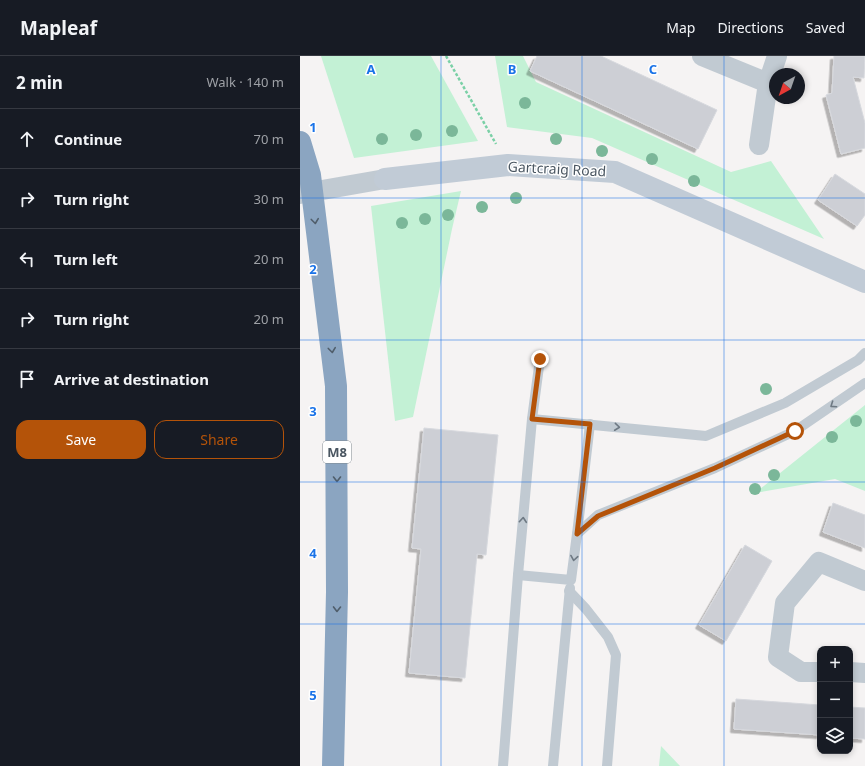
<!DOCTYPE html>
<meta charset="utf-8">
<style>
body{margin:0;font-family:"Noto Sans",sans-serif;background:#242831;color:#f1f3f6}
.controls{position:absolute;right:12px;bottom:12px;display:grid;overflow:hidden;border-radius:8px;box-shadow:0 2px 6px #0003}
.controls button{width:36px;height:36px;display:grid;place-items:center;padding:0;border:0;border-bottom:1px solid #363941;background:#171b24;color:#f1f3f6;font:20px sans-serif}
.compass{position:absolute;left:469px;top:12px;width:36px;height:36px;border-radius:50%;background:#171b24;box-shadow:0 2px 6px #0003;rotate:220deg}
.stop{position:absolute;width:12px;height:12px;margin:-9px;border:3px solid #b45309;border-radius:50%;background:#fff}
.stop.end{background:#b45309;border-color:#fff;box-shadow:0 1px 4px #0008}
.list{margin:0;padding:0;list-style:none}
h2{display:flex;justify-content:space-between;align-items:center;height:52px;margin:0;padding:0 16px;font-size:17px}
h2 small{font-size:13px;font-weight:400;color:#9ea1a6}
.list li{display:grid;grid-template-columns:26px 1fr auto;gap:12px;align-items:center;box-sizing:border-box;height:60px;padding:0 16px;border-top:1px solid #363941}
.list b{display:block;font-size:15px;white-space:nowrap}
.list em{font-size:13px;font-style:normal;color:#9ea1a6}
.actions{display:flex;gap:8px;padding:12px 16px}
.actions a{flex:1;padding:9px 0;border:1px solid #b45309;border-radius:12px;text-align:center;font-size:14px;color:#b45309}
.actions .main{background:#b45309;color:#fff}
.icon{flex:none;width:22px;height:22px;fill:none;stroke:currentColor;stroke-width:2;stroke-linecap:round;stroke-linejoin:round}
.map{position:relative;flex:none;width:565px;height:710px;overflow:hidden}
header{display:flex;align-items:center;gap:24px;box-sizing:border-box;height:56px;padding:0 20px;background:#171b24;border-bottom:1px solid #363941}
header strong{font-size:19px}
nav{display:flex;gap:22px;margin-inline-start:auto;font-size:14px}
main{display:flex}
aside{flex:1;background:#171b24}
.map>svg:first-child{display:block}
</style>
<header>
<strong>Mapleaf</strong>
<nav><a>Map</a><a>Directions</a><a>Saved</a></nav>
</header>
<main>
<aside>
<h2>2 min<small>Walk · 140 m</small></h2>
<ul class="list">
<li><svg class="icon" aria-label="ahead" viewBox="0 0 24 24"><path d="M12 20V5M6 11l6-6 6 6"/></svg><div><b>Continue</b></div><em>70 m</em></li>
<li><svg class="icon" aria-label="right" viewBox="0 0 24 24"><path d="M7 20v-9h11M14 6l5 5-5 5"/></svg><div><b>Turn right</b></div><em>30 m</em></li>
<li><svg class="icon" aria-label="left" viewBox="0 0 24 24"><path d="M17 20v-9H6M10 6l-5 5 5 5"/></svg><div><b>Turn left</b></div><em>20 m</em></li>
<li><svg class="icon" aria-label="right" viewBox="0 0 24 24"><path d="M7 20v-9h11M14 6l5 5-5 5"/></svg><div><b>Turn right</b></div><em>20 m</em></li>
<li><svg class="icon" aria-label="arrive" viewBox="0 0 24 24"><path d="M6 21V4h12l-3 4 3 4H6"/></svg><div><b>Arrive at destination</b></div></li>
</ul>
<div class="actions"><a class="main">Save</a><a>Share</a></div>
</aside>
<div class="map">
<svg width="565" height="710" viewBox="0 0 565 710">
<defs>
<filter id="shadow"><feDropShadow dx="-3.5" dy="3.5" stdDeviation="0" flood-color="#0004"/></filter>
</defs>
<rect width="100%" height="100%" fill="#f5f3f3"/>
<!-- green -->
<g fill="#c3f1d5">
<polygon points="21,0 131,0 178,85 54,102"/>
<polygon points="195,0 223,0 236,26 431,116 471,105 524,183 292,82 207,71"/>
<polygon points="161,135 152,173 113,361 95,365 71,150"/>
<polygon points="565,349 565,435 535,423 455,437"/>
<polygon points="361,690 380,710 359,710"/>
</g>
<!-- building -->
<g fill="#cdcfd5" stroke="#d7d9de" filter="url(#shadow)">
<polygon points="237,0 301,0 417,54 398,93 230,15"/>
<polygon points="534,0 565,0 564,22 553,21 565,67 565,92 541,98 526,39 532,37"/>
<polygon points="535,118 565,138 565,159 557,170 518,144"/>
<polygon points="124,372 198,379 186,499 177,498 165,622 109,617 121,493 112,492"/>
<polygon points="533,447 565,459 565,492 523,476"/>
<polygon points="445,489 472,505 426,585 399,569"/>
<polygon points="436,643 520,649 520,679 434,673"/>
<polygon points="550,651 565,652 565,683 550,682"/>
</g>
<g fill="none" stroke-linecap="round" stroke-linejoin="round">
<!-- path -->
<polyline stroke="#7ad0a6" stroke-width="2.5" stroke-dasharray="3 2" stroke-linecap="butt" points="146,0 196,88"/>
<!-- lane -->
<g stroke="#c1cad2" stroke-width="10">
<polyline points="565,297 558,304 485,347 406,380 232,363 218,519 271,524 277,478 298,459 415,412 495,375 565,327"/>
<polyline points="232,363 240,303"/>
<polyline points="277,478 290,368"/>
<polyline points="269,535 286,553 308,581 316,599 307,710"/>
<polyline points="203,710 218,519"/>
<polyline points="253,710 270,532"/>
</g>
<!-- street -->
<g stroke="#c1cad2" stroke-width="20">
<polyline points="402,0 468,27"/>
<polyline points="459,89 468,27 477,0"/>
<polyline points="0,138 85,123"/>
<polyline points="520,616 501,616 478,601 485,547 519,506 565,525"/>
<polyline points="550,616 565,617"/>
</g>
<!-- secondary -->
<polyline stroke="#c1cbd6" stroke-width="22" points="85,123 208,109 315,116 565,226"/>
<!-- highway -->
<polyline stroke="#8ba5c1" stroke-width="22" points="0,86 10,119 36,330 37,536 33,710"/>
</g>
<!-- trees -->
<g fill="#7bb799">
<circle cx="225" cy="47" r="6"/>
<circle cx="152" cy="75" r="6"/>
<circle cx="116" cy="79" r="6"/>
<circle cx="82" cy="83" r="6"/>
<circle cx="256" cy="83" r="6"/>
<circle cx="302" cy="95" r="6"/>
<circle cx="352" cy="103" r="6"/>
<circle cx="394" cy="125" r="6"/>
<circle cx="216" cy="142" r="6"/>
<circle cx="182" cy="151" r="6"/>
<circle cx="148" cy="159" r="6"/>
<circle cx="125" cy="163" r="6"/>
<circle cx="102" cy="167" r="6"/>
<circle cx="466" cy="333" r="6"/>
<circle cx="556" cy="365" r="6"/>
<circle cx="532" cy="381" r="6"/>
<circle cx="474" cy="419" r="6"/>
<circle cx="455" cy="433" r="6"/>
</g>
<!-- one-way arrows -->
<defs><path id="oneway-chevron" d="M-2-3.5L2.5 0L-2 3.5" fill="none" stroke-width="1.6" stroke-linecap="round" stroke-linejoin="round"/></defs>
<g stroke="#505e6b">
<use href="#oneway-chevron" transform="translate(15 165) rotate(83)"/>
<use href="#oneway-chevron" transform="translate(32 294) rotate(83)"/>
<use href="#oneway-chevron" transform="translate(37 423) rotate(90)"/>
<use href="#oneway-chevron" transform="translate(37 553) rotate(91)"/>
</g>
<g stroke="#6e7983">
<use href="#oneway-chevron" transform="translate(533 349) rotate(146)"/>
<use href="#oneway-chevron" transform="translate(317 371) rotate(6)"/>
<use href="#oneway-chevron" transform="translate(223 464) rotate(-85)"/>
<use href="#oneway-chevron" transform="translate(274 502) rotate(99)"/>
</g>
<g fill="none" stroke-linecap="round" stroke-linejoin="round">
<!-- route -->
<polyline stroke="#b45309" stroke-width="5" points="240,303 232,363 290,368 277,478 298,460 415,412 495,375"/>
</g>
<!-- grid -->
<path fill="none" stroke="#1a73e8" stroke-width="1" stroke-opacity="0.55" d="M 141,0 L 141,710M 282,0 L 282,710M 424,0 L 424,710M 0,142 L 565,142M 0,284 L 565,284M 0,426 L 565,426M 0,568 L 565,568"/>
<g text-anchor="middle" stroke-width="3" stroke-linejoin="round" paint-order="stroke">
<!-- shield labels -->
<rect fill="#fff" stroke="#808990" stroke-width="1" x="23" y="385" width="28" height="22" rx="3"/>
<g font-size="13" font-weight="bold" fill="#4a5661">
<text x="37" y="401">M8</text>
</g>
<!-- street labels -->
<g font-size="14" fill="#4a5661" stroke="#fff">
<text transform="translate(257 113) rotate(3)" y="5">Gartcraig Road</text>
</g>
</g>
<g font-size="13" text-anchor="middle" font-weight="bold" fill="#1a73e8" stroke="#fff" stroke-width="3" stroke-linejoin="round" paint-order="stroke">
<text x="71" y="18">A</text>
<text x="212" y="18">B</text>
<text x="353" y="18">C</text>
<text x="13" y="76">1</text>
<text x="13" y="218">2</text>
<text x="13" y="360">3</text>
<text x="13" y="502">4</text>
<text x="13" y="644">5</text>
</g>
</svg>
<div class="controls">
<button>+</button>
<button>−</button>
<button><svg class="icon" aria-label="layers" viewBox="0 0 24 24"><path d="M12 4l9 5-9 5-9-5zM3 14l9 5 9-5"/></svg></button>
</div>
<svg class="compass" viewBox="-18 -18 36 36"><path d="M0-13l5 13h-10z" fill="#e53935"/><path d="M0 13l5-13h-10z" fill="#9ea1a6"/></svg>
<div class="stop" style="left:495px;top:375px"></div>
<div class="stop end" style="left:240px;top:303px"></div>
</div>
</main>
